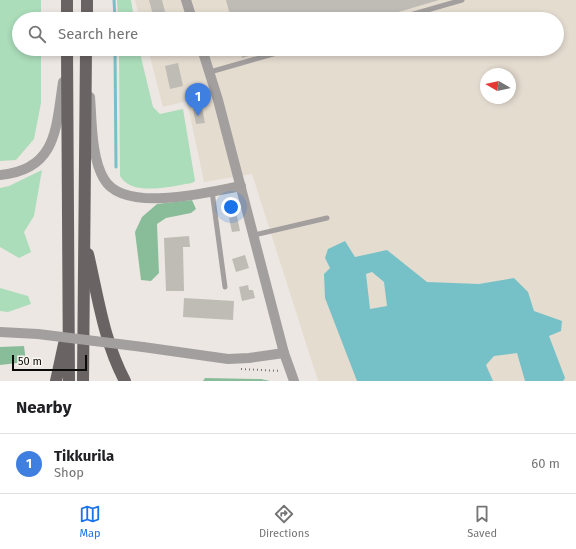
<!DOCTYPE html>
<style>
body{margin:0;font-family:"Fira Sans",sans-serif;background:#f6f6f6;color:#202124}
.compass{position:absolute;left:480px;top:68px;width:36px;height:36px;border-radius:50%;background:#fff;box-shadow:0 2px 6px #0003;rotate:279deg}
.scale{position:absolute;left:12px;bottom:10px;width:75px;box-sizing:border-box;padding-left:4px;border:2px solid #0c0b09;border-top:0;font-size:11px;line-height:14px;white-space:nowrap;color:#0c0b09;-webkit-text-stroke:3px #f9f5ef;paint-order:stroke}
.you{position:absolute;left:231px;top:207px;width:14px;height:14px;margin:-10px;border:3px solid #fff;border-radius:50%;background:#1a73e8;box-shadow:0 0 0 6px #1a73e833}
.badge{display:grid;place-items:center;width:26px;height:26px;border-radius:50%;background:#1a73e8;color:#fff;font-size:13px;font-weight:700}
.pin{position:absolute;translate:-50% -33px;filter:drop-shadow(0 1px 2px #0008)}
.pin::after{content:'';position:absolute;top:21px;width:14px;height:12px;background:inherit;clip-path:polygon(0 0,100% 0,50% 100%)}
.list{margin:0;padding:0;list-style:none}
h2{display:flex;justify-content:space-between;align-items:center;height:52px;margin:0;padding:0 16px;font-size:17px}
h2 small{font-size:13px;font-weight:400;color:#757577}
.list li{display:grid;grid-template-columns:26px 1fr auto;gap:12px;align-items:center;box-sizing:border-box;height:60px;padding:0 16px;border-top:1px solid #e0e0e0}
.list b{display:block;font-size:15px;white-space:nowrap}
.list p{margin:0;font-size:13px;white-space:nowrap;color:#757577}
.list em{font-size:13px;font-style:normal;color:#757577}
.icon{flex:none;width:22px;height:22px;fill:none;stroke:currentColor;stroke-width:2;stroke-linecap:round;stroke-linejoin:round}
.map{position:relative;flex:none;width:576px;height:381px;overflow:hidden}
.search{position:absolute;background:#fff;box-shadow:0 2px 6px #0003;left:12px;right:12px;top:12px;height:44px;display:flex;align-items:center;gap:10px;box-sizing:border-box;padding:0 14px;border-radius:22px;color:#757577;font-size:15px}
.sheet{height:112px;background:#fff}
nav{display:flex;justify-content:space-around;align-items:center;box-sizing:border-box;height:56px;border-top:1px solid #e0e0e0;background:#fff;font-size:11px;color:#757577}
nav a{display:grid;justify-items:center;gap:2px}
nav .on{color:#1a73e8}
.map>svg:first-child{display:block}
</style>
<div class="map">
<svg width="576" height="381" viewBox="0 0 576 381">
<rect width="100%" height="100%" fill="#ece7e2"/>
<!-- built -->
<path fill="#e5dcd0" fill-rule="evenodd" d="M 135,0 L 576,0 L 576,381 L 318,381 L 252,174 L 204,182 L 187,101 L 163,107 L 148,49 L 557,49 L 557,19 L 140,19 ZM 486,74 L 510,74 L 510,98 L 486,98 Z"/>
<!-- green -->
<g fill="#abddba">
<polygon points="0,0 41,0 41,19 19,19 19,49 41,49 41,103 34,139 16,160 0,161"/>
<polygon points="117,0 131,0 134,19 118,19"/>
<path d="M 119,49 L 139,49 L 153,107 L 160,114 L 183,109 L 195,181 L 192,183 C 172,186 132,197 120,176 Z"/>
<polygon points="42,170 34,216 24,232 31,252 19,258 0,247 0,188 9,186"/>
<polygon points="0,288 28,296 31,304 8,312 0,311"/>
</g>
<!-- forest -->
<g fill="#89bd99">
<polygon points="192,200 196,209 191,213 166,218 157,224 159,273 151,281 141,280 135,232 142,217 157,204"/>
<polygon points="24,346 26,362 0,365 0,347"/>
<polygon points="205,378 261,379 270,381 203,381"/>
</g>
<!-- water -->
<path fill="#76c1c7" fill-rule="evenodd" d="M 345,241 L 355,257 L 387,250 L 427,282 L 479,284 L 514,278 L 528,292 L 534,311 L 562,321 L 561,331 L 549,336 L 565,378 L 563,381 L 525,381 L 517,353 L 494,356 L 486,365 L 493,381 L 357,381 L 325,298 L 324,274 L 330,268 L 325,258 L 328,249 ZM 372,272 L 384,282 L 387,306 L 370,309 L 366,274 Z"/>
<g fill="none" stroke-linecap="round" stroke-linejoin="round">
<!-- stream -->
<g stroke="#76c1c7" stroke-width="3">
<polyline points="114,0 115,19"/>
<polyline points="115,49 116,167"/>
</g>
</g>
<!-- building -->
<g fill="#bfbbb5">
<polygon points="149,0 162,0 167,19 154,19"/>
<polygon points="226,0 439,0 375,19 231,19"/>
<polygon points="240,49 270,49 242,58"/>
<polygon points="178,63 183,86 170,89 165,66"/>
<polygon points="202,107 205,123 196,124 193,109"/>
<polygon points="237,216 240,231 232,232 229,218"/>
<polygon points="189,236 190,247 183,247 184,291 166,291 164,238"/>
<polygon points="245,255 249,268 236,272 232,259"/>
<polygon points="248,285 249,290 253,290 255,298 242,301 239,287"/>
<polygon points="184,298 234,301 233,320 183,317"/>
</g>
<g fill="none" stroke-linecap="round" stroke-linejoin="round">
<!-- path -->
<polyline stroke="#75726f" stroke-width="2" stroke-dasharray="1 3" stroke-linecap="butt" points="241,369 281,371"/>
<!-- service -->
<g stroke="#a39f9f" stroke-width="5">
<polyline points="396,19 462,0"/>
<polyline points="210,72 291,49"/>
<polyline points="212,191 225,287"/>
<polyline points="254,235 327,218"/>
</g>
<!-- minor -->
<g stroke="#a39f9f" stroke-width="10">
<polyline points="186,0 192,19"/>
<polyline points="202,49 218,100 284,353 294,381"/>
<path d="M 90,97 C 92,121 91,157 104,179 C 124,214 208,192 241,186"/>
<path d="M 0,175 C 57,170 56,128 63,82"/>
<polyline points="0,332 38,334"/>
<polyline points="143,347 228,359 249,358 284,353"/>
</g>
<!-- primary -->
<g stroke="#696363" stroke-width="12">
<polyline points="67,19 67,0"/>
<polyline points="87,19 87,0"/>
<polyline points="67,49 69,381"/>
<path d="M 88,254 C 98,297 104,342 125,381"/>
<polyline points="56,381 64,344"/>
<polyline points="83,381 86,49"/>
</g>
<!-- minor-bridge -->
<polyline stroke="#a39f9f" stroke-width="10" points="38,334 143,347"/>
</g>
</svg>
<svg class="compass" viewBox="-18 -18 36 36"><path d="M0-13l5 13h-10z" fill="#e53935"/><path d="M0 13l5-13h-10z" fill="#757577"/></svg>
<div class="scale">50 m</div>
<div class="you"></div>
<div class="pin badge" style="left:198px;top:116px;background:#3f7fe0">1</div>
<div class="search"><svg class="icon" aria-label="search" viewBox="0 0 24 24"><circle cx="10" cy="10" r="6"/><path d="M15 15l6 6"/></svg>Search here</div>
</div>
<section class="sheet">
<h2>Nearby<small></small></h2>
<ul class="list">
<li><span class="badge" style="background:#3f7fe0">1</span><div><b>Tikkurila</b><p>Shop</p></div><em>60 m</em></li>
</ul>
</section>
<nav>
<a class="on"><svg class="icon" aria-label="map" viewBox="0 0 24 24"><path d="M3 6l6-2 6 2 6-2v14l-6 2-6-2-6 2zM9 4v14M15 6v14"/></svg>Map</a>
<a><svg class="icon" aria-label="directions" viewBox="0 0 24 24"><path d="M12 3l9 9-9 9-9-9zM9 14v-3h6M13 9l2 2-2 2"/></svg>Directions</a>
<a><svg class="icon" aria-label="saved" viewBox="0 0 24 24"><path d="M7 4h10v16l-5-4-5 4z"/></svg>Saved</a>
</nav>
